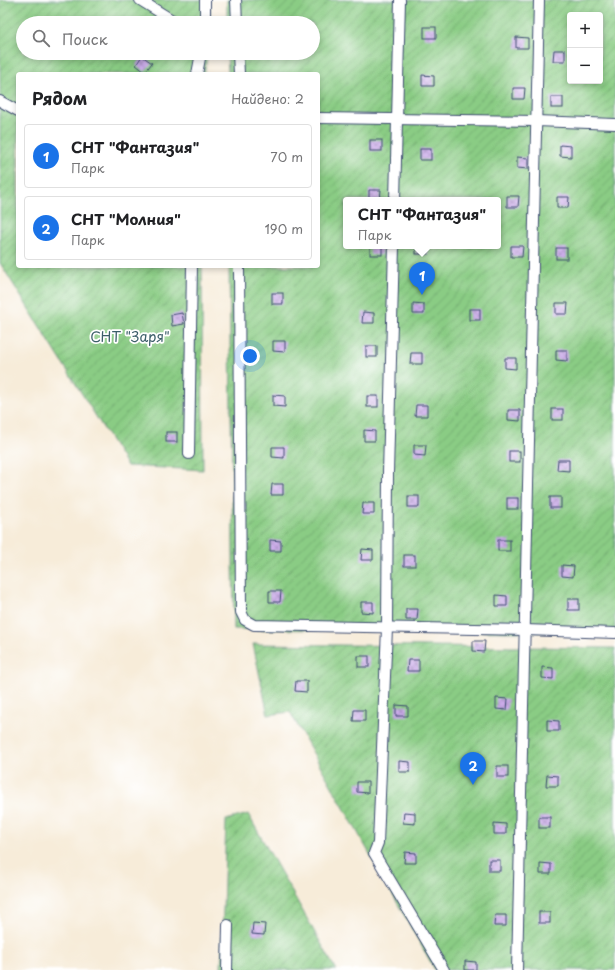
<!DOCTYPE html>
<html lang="ru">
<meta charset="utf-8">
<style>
body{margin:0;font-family:"Playpen Sans",sans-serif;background:#f6f6f6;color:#202124}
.controls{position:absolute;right:12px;top:12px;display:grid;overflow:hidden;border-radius:4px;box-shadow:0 2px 6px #0003}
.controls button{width:36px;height:36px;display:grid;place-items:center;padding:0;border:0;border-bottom:1px solid #e0e0e0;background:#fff;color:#202124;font:20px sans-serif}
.you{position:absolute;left:250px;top:356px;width:14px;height:14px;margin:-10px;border:3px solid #fff;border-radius:50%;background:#1a73e8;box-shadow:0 0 0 6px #1a73e833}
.badge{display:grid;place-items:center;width:26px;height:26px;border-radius:50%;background:#1a73e8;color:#fff;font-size:13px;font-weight:700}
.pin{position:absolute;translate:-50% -33px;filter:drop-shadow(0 1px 2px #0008)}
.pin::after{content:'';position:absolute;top:21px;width:14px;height:12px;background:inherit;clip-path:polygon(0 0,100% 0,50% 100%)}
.popup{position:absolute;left:343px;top:197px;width:158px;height:52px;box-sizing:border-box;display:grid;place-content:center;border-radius:4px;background:#fff;filter:drop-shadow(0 1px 3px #0005);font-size:13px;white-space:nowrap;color:#757577}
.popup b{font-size:15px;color:#202124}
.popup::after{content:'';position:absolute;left:50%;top:100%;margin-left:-8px;border:8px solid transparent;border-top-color:#fff}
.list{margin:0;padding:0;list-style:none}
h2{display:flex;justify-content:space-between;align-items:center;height:52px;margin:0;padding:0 16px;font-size:17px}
h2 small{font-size:13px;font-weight:400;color:#757577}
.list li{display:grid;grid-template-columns:26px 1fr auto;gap:12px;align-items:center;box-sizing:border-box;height:64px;margin:0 8px 8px;padding:0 8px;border:1px solid #e0e0e0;border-radius:4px}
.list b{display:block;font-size:15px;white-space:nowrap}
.list p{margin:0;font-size:13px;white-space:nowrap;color:#757577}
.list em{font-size:13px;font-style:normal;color:#757577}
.icon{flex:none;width:22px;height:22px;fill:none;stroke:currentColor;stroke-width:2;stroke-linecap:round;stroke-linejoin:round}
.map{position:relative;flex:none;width:615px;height:970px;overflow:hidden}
.search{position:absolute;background:#fff;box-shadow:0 2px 6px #0003;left:16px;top:16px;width:304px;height:44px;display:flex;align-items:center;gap:10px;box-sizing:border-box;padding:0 14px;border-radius:22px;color:#757577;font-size:15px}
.panel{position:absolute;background:#fff;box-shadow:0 2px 6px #0003;left:16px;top:72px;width:304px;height:196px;border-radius:4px}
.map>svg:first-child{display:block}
</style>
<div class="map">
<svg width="615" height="970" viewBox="0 0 615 970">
<defs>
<pattern id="garden-furrows" width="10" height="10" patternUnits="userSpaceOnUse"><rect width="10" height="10" fill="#8acc84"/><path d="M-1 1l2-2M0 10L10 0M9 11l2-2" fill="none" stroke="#70a66f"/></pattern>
<pattern id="building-cross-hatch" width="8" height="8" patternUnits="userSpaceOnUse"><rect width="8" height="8" fill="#cbace9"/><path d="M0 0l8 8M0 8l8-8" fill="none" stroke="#a48cc0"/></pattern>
</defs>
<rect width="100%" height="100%" fill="#fff"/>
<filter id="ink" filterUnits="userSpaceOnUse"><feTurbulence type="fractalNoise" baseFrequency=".025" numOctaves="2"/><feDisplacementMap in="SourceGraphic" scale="8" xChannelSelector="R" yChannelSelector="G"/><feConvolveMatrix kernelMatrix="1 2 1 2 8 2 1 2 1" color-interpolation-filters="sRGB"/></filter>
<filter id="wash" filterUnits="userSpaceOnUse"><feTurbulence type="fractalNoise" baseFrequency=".012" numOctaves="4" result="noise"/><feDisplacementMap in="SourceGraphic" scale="16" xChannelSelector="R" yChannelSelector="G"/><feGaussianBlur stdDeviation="0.9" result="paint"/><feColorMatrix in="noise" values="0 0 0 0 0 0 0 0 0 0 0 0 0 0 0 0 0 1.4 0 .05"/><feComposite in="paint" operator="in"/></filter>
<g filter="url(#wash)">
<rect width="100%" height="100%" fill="#f7ecd9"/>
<!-- garden -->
<g fill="url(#garden-furrows)" stroke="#527e71" fill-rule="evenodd">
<polygon points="0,0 210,0 210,23 23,23 23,53 208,53 204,74 18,74 18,266 202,266 203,470 127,466 0,263"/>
<path d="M 227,0 L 615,0 L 615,633 L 234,629 L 229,266 L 318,266 L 318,74 L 228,74 L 227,53 L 313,53 L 313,23 L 227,23 ZM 570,15 L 600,15 L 600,81 L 570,81 ZM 346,200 L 498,200 L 498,246 L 346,246 Z"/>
<polygon points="253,644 615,648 615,970 435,970 290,712 268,715"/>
<polygon points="248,814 336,970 221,970 226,820"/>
</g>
<g id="blocks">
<!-- building -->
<g fill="url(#building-cross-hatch)">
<rect x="424" y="27" width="12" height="11"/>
<polygon points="516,37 528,38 528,48 516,48"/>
<polygon points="554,50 565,50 565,61 553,61"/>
<polygon points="142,56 152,63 145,72 136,65"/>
<polygon points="422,75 434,76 434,86 422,86"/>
<polygon points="513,88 525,88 524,99 513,99"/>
<rect x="551" y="97" width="12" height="11"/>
<rect x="370" y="140" width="12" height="11"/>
<polygon points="560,145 571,146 571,157 560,156"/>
<rect x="420" y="149" width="11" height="11"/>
<polygon points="517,157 528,158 528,169 517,168"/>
<polygon points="369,190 381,190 380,200 369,200"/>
<polygon points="507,196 519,196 518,207 507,207"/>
<polygon points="557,197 569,197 568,208 557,208"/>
<rect x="370" y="246" width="12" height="9"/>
<rect x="416" y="246" width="12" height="8"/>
<polygon points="511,246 523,246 522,257 511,257"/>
<rect x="556" y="248" width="11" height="11"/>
<rect x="272" y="293" width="11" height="11"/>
<polygon points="413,303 424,304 424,314 413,314"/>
<polygon points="556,303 568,303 567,314 556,314"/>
<rect x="469" y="309" width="11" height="11"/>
<polygon points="363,312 374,313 374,323 362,323"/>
<polygon points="182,313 184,324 172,326 171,315"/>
<polygon points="273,341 285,341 285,352 273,351"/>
<rect x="366" y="346" width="11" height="11"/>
<polygon points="556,350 567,350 567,361 556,360"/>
<polygon points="411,353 422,353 422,364 410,364"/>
<polygon points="505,358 516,358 516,369 505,368"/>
<polygon points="273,395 285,396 285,407 273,406"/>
<rect x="367" y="396" width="11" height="11"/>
<polygon points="416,405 427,405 427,416 415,416"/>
<rect x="552" y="409" width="11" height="11"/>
<polygon points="508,410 520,410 520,421 508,420"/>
<polygon points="364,430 375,431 375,441 364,441"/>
<rect x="166" y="432" width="11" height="10"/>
<polygon points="414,445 426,445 425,456 414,455"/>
<polygon points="272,447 284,447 284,458 272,457"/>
<rect x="509" y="451" width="11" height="11"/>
<polygon points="558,460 569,460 569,471 557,470"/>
<polygon points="272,484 283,484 283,495 271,495"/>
<rect x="408" y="496" width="11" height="11"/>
<rect x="550" y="497" width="11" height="11"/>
<rect x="507" y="498" width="11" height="11"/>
<polygon points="363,503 374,503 374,514 362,514"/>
<polygon points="270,540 281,541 281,551 270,551"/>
<rect x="498" y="540" width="12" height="11"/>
<polygon points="362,549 373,550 373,560 361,560"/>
<rect x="404" y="555" width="11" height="11"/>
<polygon points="562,565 574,566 573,577 562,576"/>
<polygon points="269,591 281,591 280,602 269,602"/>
<polygon points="496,595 507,596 507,606 496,606"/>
<rect x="568" y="599" width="11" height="11"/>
<polygon points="361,602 373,602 373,613 361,612"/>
<polygon points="406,609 418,609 417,620 406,620"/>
<polygon points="473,641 485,641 484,652 473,651"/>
<rect x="358" y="656" width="11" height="11"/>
<polygon points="408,660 419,660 419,671 407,671"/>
<polygon points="542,667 553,668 553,679 542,678"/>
<polygon points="296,681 307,681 307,692 295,691"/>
<polygon points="496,698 508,699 507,710 496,709"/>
<polygon points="396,705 408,706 408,716 396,716"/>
<polygon points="354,710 365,710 365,721 353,721"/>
<polygon points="547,720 559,721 559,731 547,731"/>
<polygon points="399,761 410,762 410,772 399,772"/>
<rect x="497" y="766" width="11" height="11"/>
<polygon points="547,775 558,776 558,786 546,786"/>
<polygon points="357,782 368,782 368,793 357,792"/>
<polygon points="404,812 415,813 415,824 403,823"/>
<rect x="539" y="817" width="11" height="11"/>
<polygon points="494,823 506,824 506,834 494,834"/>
<polygon points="405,852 416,853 416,863 404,863"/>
<rect x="489" y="860" width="11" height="11"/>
<polygon points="540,863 551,864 551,874 540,874"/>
<rect x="539" y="912" width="11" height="11"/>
<polygon points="495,915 506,915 506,926 494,926"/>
<polygon points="253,923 265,924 264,935 252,934"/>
<polygon points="465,961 476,962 476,970 465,970"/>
</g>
</g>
</g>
<g filter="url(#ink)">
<use href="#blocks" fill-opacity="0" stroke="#3c4b70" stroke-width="1"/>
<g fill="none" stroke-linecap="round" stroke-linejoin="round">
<!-- service casing -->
<g stroke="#3c4b70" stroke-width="12">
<g id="service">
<polyline points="140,0 177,23"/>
<polyline points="236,0 237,23"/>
<polyline points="205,23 205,0"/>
<polyline points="238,53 239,74"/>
<polyline points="197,74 201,53"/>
<polyline points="0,101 18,111"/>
<polyline points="318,118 536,121 615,124"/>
<polyline points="395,200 400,0"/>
<polyline points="394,246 388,473 387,628 378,843 374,853 444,970"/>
<polyline points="239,266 241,612 245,620 254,625 525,630 615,633"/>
<polyline points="189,454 192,266"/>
<polyline points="227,970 228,925"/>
<polyline points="517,970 539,0"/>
</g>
</g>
<!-- service -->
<use href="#service" stroke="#fff" stroke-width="10"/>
</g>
</g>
<g text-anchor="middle" stroke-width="3.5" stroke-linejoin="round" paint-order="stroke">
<!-- park labels -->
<g font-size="14" fill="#3c5e69" stroke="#fff">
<text x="130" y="342">СНТ "Заря"</text>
</g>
</g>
</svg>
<div class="controls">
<button>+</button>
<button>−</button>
</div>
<div class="you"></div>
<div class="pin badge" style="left:422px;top:295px">1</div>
<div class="popup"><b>СНТ &quot;Фантазия&quot;</b>Парк</div>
<div class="pin badge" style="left:473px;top:785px">2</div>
<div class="search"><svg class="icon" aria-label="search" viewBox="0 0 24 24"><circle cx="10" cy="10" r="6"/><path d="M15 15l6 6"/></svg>Поиск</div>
<section class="panel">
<h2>Рядом<small>Найдено: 2</small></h2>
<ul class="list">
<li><span class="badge">1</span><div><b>СНТ &quot;Фантазия&quot;</b><p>Парк</p></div><em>70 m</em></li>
<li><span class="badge">2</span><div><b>СНТ &quot;Молния&quot;</b><p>Парк</p></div><em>190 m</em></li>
</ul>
</section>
</div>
